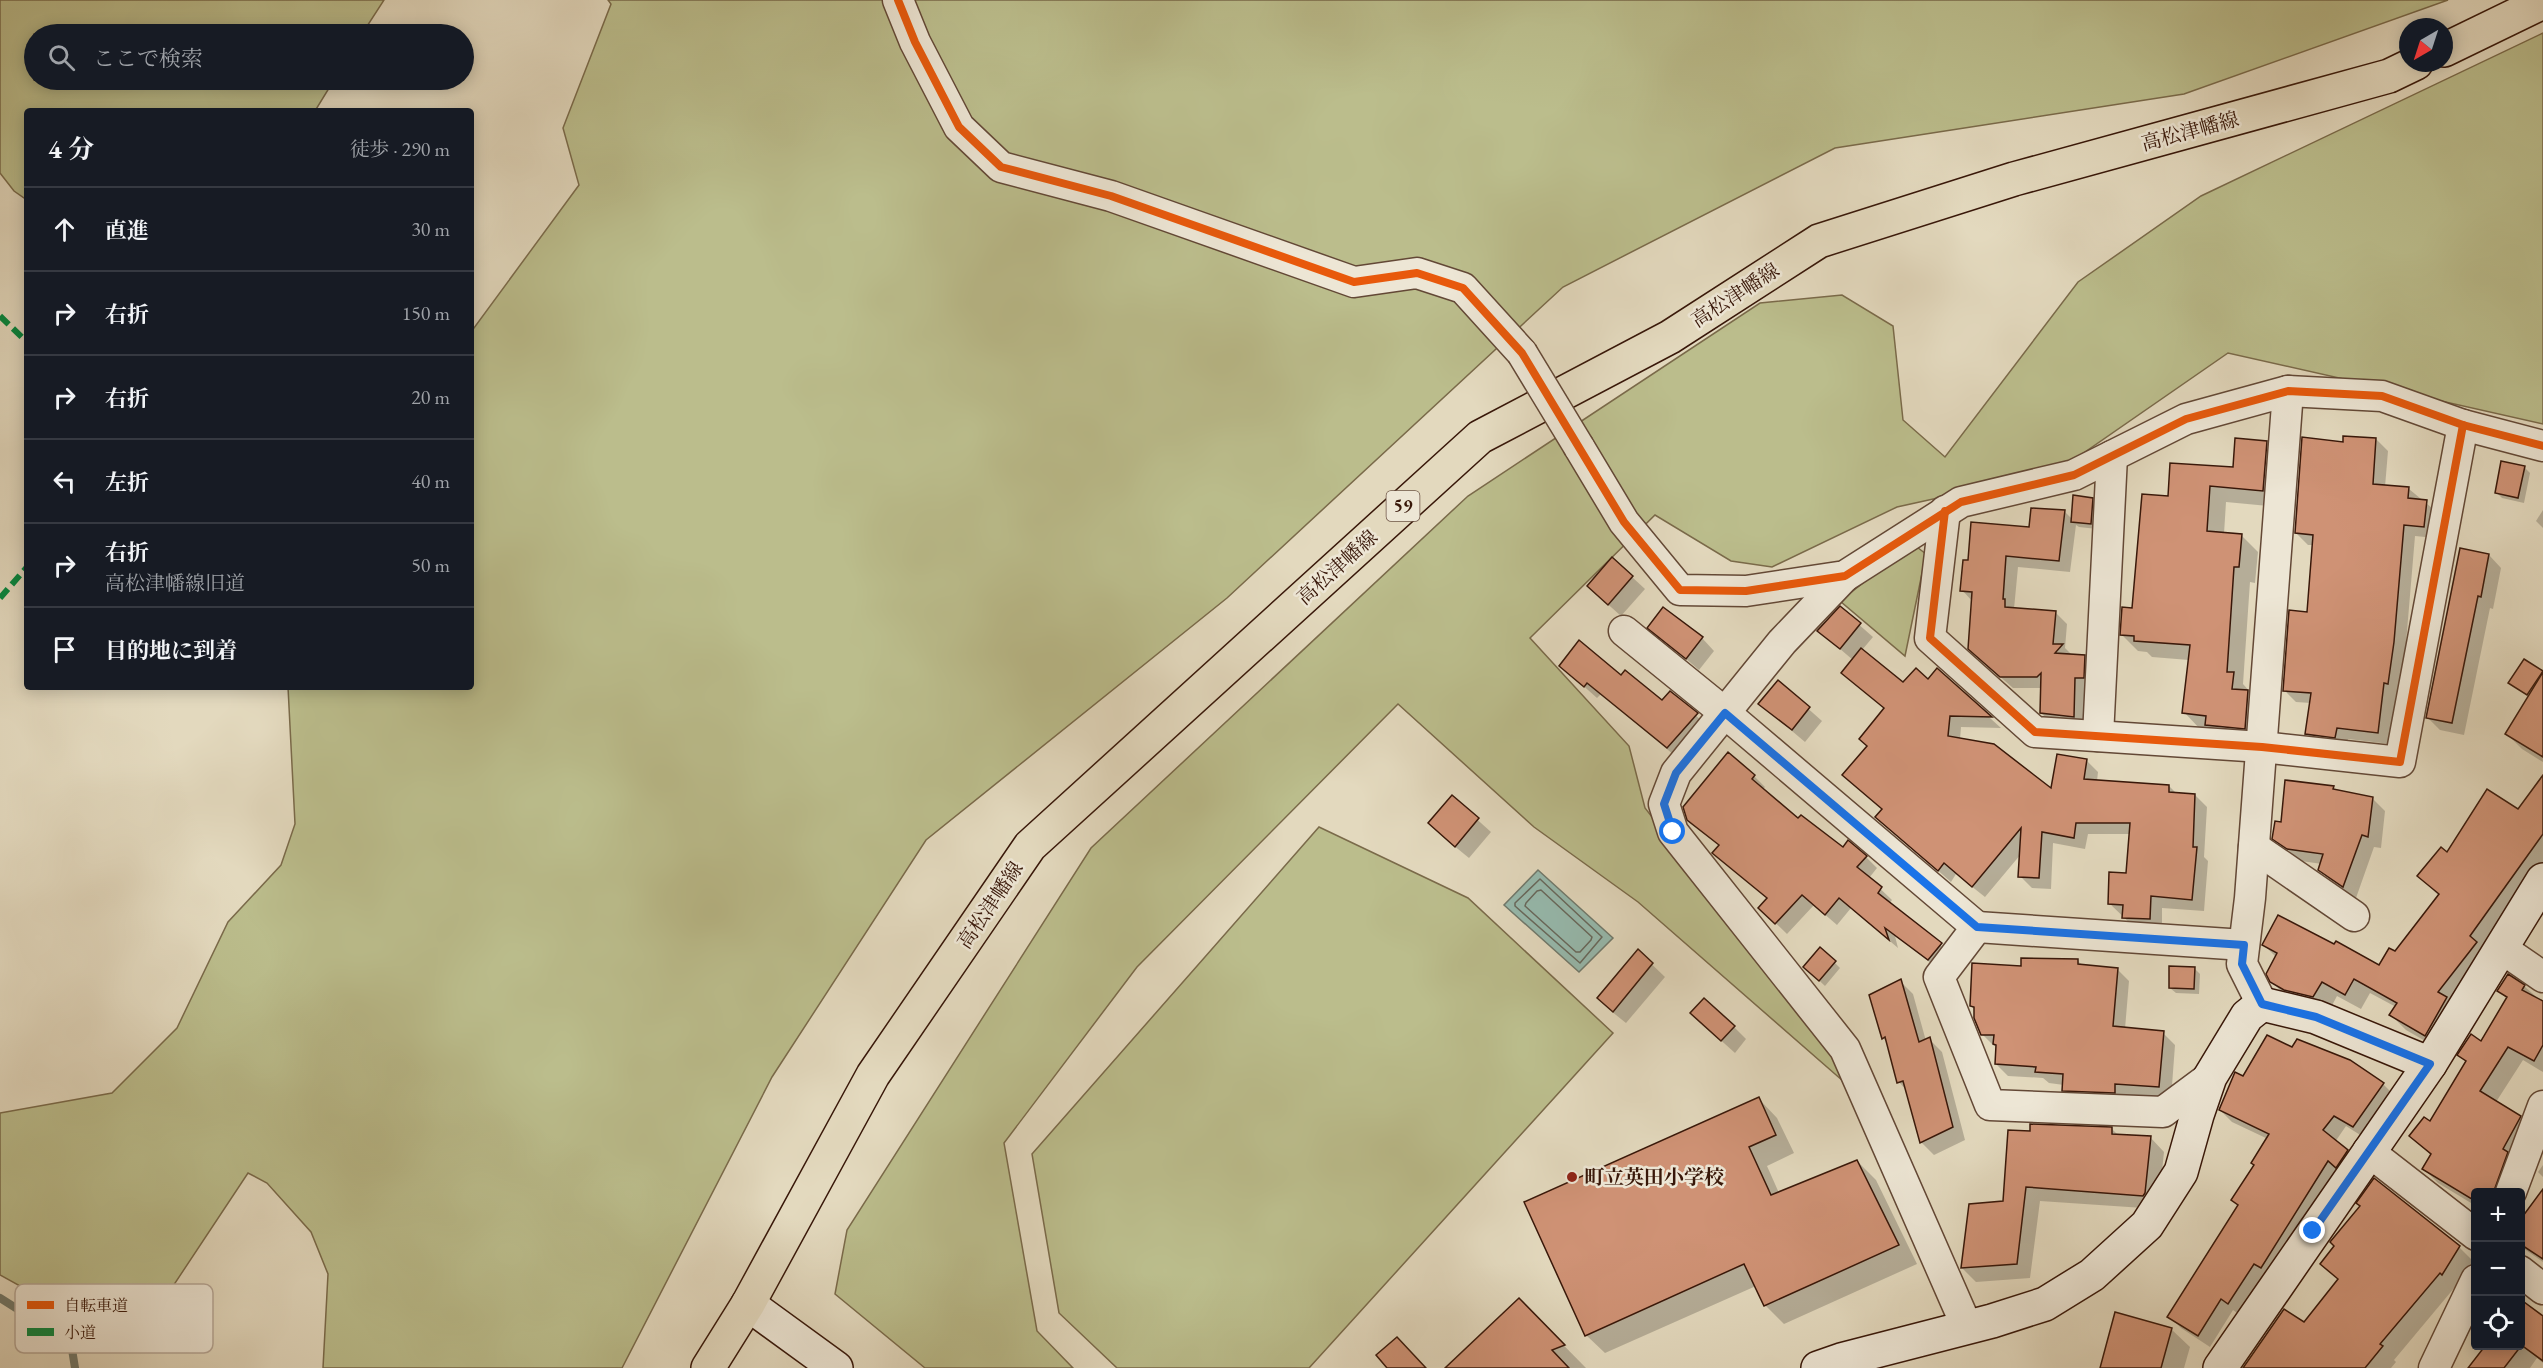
<!DOCTYPE html>
<html lang="ja">
<meta charset="utf-8">
<style>
body{margin:0;font-family:"EB Garamond","Noto Serif JP",serif;background:#20242c;color:#f1f3f6}
.controls{position:absolute;right:18px;bottom:18px;display:grid;overflow:hidden;border-radius:6px;box-shadow:0 3px 15px #0003}
.controls button{width:54px;height:54px;display:grid;place-items:center;padding:0;border:0;border-bottom:2px solid #363941;background:#171b24;color:#f1f3f6;font:30px sans-serif}
.compass{position:absolute;left:2399px;top:18px;width:54px;height:54px;border-radius:50%;background:#171b24;box-shadow:0 3px 15px #0003;rotate:219deg}
.stop{position:absolute;width:18px;height:18px;margin:-14px;border:4px solid #1a73e8;border-radius:50%;background:#fff}
.stop.end{background:#1a73e8;border-color:#fff;box-shadow:0 2px 6px #0008}
.list{margin:0;padding:0;list-style:none}
h2{display:flex;justify-content:space-between;align-items:center;height:78px;margin:0;padding:0 24px;font-size:26px}
h2 small{font-size:20px;font-weight:400;color:#9ea1a6}
.list li{display:grid;grid-template-columns:39px 1fr auto;gap:18px;align-items:center;box-sizing:border-box;height:84px;padding:0 24px;border-top:2px solid #363941}
.list b{display:block;font-size:22px;white-space:nowrap}
.list p{margin:0;font-size:20px;white-space:nowrap;color:#9ea1a6}
.list em{font-size:20px;font-style:normal;color:#9ea1a6}
.icon{flex:none;width:33px;height:33px;fill:none;stroke:currentColor;stroke-width:2;stroke-linecap:round;stroke-linejoin:round}
.map{position:relative;flex:none;width:2543px;height:1368px;overflow:hidden}
.search{position:absolute;background:#171b24;box-shadow:0 3px 15px #0003;left:24px;top:24px;width:450px;height:66px;display:flex;align-items:center;gap:15px;box-sizing:border-box;padding:0 21px;border-radius:33px;color:#9ea1a6;font-size:22px}
.panel{position:absolute;background:#171b24;box-shadow:0 3px 15px #0003;left:24px;top:108px;width:450px;height:582px;border-radius:6px}
.map>svg:first-child{display:block}
</style>
<div class="map">
<svg width="2543" height="1368" viewBox="0 0 2543 1368">
<rect width="100%" height="100%" fill="#e3d9be"/>
<filter id="stains"><feTurbulence type="fractalNoise" baseFrequency=".00333" numOctaves="4"/><feColorMatrix values="0 0 0 0 .2 0 0 0 0 .09 0 0 0 0 .02 0 0 0 .5 -.17"/></filter>
<radialGradient id="worn" r=".72"><stop offset=".6" stop-color="#630" stop-opacity="0"/><stop offset="1" stop-color="#630" stop-opacity=".3"/></radialGradient>
<!-- green -->
<g fill="#bbbd8c" stroke="#7a6a4a" stroke-width="1.5">
<polygon points="0,0 384,0 362,34 34,34 34,80 334,80 315,111 27,111 27,200 14,191 0,173"/>
<polygon points="608,0 2448,0 2184,94 1835,148 1563,287 1227,598 926,840 772,1077 622,1368 323,1368 328,1274 311,1232 267,1183 248,1173 132,1348 0,1275 0,1113 112,1093 177,1028 228,922 281,865 295,824 288,687 471,687 471,332 579,185 563,128 611,4"/>
<polygon points="2543,33 2543,424 2228,353 2056,472 1897,507 1772,567 1731,561 1655,515 1530,638 1629,746 1645,808 1834,1052 1843,1081 1638,902 1534,827 1398,704 1137,967 1004,1143 1037,1331 1073,1368 925,1368 835,1294 847,1230 1091,848 1468,496 1760,303 1842,295 1893,326 1903,420 1945,457 2078,282 2201,196"/>
<polygon points="1913,544 1926,554 1905,656 1840,601"/>
<polygon points="1319,827 1468,898 1613,1033 1309,1368 1117,1368 1059,1313 1032,1154"/>
</g>
<!-- water -->
<polygon fill="#96baae" stroke="#70796c" stroke-width="1.5" points="1538,870 1613,938 1579,972 1504,905"/>
<!-- shadow -->
<g fill="#0003">
<polygon points="2376,439 2388,451 2385,487 2409,489 2438,513 2435,538 2415,536 2405,655 2400,695 2396,695 2390,744 2348,739 2347,749 2319,746 2307,734 2311,703 2296,702 2284,690 2309,613 2313,545 2308,545 2296,533 2344,443"/>
<polygon points="2266,442 2283,459 2279,507 2226,502 2224,534 2241,535 2258,552 2255,583 2250,582 2243,684 2264,708 2261,744 2200,729 2184,712 2189,660 2152,657 2147,652 2138,651 2122,635 2134,609 2170,497 2234,468"/>
<polygon points="2524,467 2530,473 2524,503 2502,498 2496,492"/>
<polygon points="2092,500 2098,506 2097,529 2079,527 2076,525 2070,572 2018,567 2014,609 2055,612 2067,624 2065,648 2073,656 2084,656 2096,668 2085,728 2055,726 2041,713 2042,688 2013,688 1981,660 1973,602 1962,590 1969,562 2065,512 2073,520"/>
<polygon points="2543,510 2543,528 2536,521"/>
<polygon points="2489,555 2501,568 2493,609 2490,608 2464,735 2440,730 2427,717"/>
<polygon points="1632,577 1645,589 1621,616 1602,599"/>
<polygon points="1840,608 1873,637 1862,650 1903,684 1929,682 1937,670 2001,728 1961,727 1960,740 2052,791 2086,760 2098,772 2097,781 2169,786 2177,794 2195,795 2207,807 2204,857 2208,861 2204,911 2162,908 2162,930 2136,929 2110,904 2127,874 2130,834 2088,834 2085,849 2053,843 2051,889 2032,888 2020,876 2021,854 1985,897 1956,874 1951,882 1877,817 1883,810 1868,747 1885,709 1843,673 1853,660 1819,631"/>
<polygon points="1649,627 1702,638 1714,651 1699,670"/>
<polygon points="1561,666 1621,677 1662,702 1670,693 1709,727 1680,760 1601,694 1597,698"/>
<polygon points="2542,672 2543,673 2543,762 2522,749 2507,734 2529,697 2510,683"/>
<polygon points="1778,682 1822,721 1805,742 1760,704"/>
<polygon points="1754,776 1765,787 1762,790 1798,820 1843,849 1866,857 1877,868 1869,878 1892,900 1889,904 1952,955 1940,970 1895,936 1898,948 1851,908 1837,925 1814,905 1787,934 1760,908 1768,899 1726,864 1720,846 1689,819"/>
<polygon points="2543,778 2543,872 2441,1050 2406,1030 2391,1015 2396,1007 2370,993 2361,1009 2337,996 2329,1011 2287,997 2271,981 2277,958 2264,945 2380,967 2395,953 2439,896 2419,876 2447,854 2518,811"/>
<polygon points="2333,787 2338,792 2373,799 2385,811 2381,848 2374,847 2356,898 2332,882 2320,870 2322,864 2301,861 2274,838 2282,823"/>
<polygon points="1452,797 1491,832 1469,858 1442,836"/>
<polygon points="1821,949 1840,968 1825,986 1805,967"/>
<polygon points="1638,951 1665,977 1626,1023 1611,1011"/>
<polygon points="2078,961 2083,966 2117,969 2129,981 2125,1029 2163,1033 2175,1045 2171,1099 2127,1095 2126,1104 2075,1102 2063,1090 2064,1085 2049,1083 2043,1078 2008,1076 1996,1064 1998,1046 1994,1046 1982,1034 1975,1010 1971,1006 2023,968"/>
<polygon points="2194,968 2200,974 2199,994 2176,993 2170,988"/>
<polygon points="1900,981 1913,994 1926,1041 1929,1039 1942,1052 1965,1140 1934,1155 1921,1142 1907,1091 1899,1082 1888,1043 1883,1038"/>
<polygon points="2524,986 2543,1003 2543,1072 2523,1060 2496,1102 2520,1117 2534,1131 2512,1192 2476,1192 2476,1206 2438,1183 2424,1169 2432,1156 2411,1136 2430,1123 2467,1063 2459,1055 2482,1043 2507,999 2499,991"/>
<polygon points="1705,1026 1734,1027 1746,1039 1735,1053"/>
<polygon points="2293,1049 2349,1062 2383,1084 2395,1096 2365,1138 2346,1126 2335,1142 2358,1163 2240,1315 2233,1310 2210,1347 2181,1328 2169,1316 2239,1206 2233,1200 2255,1165 2268,1139 2232,1122 2220,1110 2244,1077"/>
<polygon points="1759,1099 1777,1118 1794,1153 1767,1166 1779,1193 1857,1161 1876,1180 1917,1264 1784,1324 1765,1305 1756,1286 1605,1353 1586,1335"/>
<polygon points="2112,1129 2119,1136 2150,1137 2164,1152 2158,1209 2040,1201 2030,1278 1976,1282 1962,1268 2005,1203 2031,1133"/>
<polygon points="2543,1165 2543,1177 2538,1172"/>
<polygon points="2543,1191 2543,1262 2520,1246 2520,1223"/>
<polygon points="2459,1247 2474,1262 2457,1289 2455,1287 2394,1360 2396,1362 2391,1368 2250,1368 2305,1324 2339,1280 2322,1264"/>
<polygon points="1519,1300 1586,1368 1447,1368"/>
<polygon points="2520,1301 2543,1318 2543,1363 2537,1358 2530,1368 2470,1368 2487,1346 2520,1346"/>
<polygon points="2116,1314 2171,1329 2190,1347 2184,1368 2100,1368"/>
</g>
<g fill="none" stroke-linecap="round" stroke-linejoin="round">
<!-- shore -->
<g stroke="#67685c" stroke-width="1.5">
<polygon points="1540,879 1602,937 1580,963 1515,906 1515,903"/>
<polygon points="1541,890 1592,937 1591,940 1580,952 1576,952 1525,906 1526,903 1537,891"/>
</g>
<!-- stream -->
<polyline stroke="#70796c" stroke-width="8" points="0,1298 71,1343 75,1368"/>
</g>
<!-- building -->
<g fill="#cf9275" stroke="#381709" stroke-width="1.5">
<polygon points="2343,436 2376,438 2373,484 2409,487 2408,498 2427,500 2424,527 2404,525 2394,642 2388,684 2384,683 2378,733 2337,728 2335,738 2305,734 2311,693 2283,691 2289,610 2307,612 2313,535 2295,533 2302,437 2343,442"/>
<polygon points="2235,438 2267,441 2263,491 2210,486 2207,531 2242,534 2239,567 2234,567 2227,672 2234,672 2232,689 2248,690 2245,729 2205,725 2206,716 2182,713 2190,645 2134,641 2134,636 2120,635 2122,607 2132,608 2142,494 2168,496 2170,463 2233,467"/>
<polygon points="2501,461 2525,466 2518,498 2495,493"/>
<polygon points="2073,495 2093,498 2091,524 2071,522"/>
<polygon points="2031,508 2065,510 2059,561 2006,556 2003,599 2005,599 2005,607 2056,611 2053,644 2063,644 2055,653 2085,655 2084,678 2075,678 2074,717 2040,713 2041,673 2037,677 2000,677 1968,649 1972,592 1960,591 1963,560 1968,560 1971,522 2029,527"/>
<polygon points="2460,548 2489,554 2481,597 2478,596 2452,723 2426,718"/>
<polygon points="1612,557 1633,576 1608,605 1587,586"/>
<polygon points="1840,606 1861,623 1840,649 1817,631"/>
<polygon points="1663,607 1703,637 1686,659 1647,628"/>
<polygon points="1579,640 1621,675 1625,670 1662,700 1670,691 1698,713 1667,748 1587,683 1584,687 1559,666"/>
<polygon points="1861,648 1903,682 1916,668 1928,679 1937,668 1992,717 1950,716 1948,736 1994,744 2051,788 2057,754 2087,759 2084,779 2169,785 2169,792 2195,794 2193,847 2197,847 2192,900 2151,896 2150,919 2122,918 2123,905 2108,904 2109,872 2126,873 2130,823 2076,823 2074,838 2042,832 2039,878 2018,877 2021,828 1972,887 1944,863 1938,871 1875,817 1882,809 1842,775 1867,746 1859,739 1884,708 1841,673"/>
<polygon points="2524,659 2543,671 2527,695 2508,683"/>
<polygon points="2543,672 2543,757 2505,734"/>
<polygon points="1778,680 1810,707 1792,730 1758,704"/>
<polygon points="1728,752 1755,775 1752,779 1798,818 1801,815 1843,847 1848,840 1867,856 1857,867 1882,887 1878,893 1942,943 1928,960 1885,928 1889,940 1839,898 1825,915 1802,895 1775,924 1758,908 1767,898 1712,853 1719,845 1687,820 1683,807"/>
<polygon points="2543,775 2543,834 2470,936 2477,942 2438,992 2447,997 2425,1036 2389,1015 2397,1003 2354,979 2345,995 2322,982 2313,997 2284,990 2270,982 2266,974 2277,953 2262,945 2278,915 2334,944 2336,941 2379,965 2389,948 2395,951 2439,894 2417,876 2441,847 2447,852 2487,789 2518,809"/>
<polygon points="2285,780 2334,786 2333,789 2373,797 2368,837 2362,835 2343,887 2318,870 2323,854 2287,849 2272,839 2275,821 2281,822"/>
<polygon points="1452,795 1479,818 1455,847 1428,823"/>
<polygon points="1820,947 1836,961 1819,981 1803,967"/>
<polygon points="1638,949 1653,963 1613,1012 1597,998"/>
<polygon points="2021,958 2078,959 2078,964 2118,968 2113,1026 2164,1031 2159,1087 2115,1084 2115,1093 2062,1091 2063,1074 2035,1072 2036,1067 1995,1064 1996,1045 1993,1044 1994,1035 1981,1035 1974,1018 1974,1007 1970,1006 1972,963 2021,966"/>
<polygon points="2169,966 2195,967 2194,989 2169,988"/>
<polygon points="2508,974 2525,985 2522,990 2543,1001 2543,1045 2534,1061 2508,1047 2480,1091 2521,1116 2503,1149 2508,1152 2495,1188 2492,1192 2475,1192 2475,1201 2422,1169 2431,1154 2409,1136 2424,1117 2430,1121 2466,1061 2457,1055 2471,1034 2481,1041 2507,997 2497,991"/>
<polygon points="1901,979 1919,1042 1930,1037 1953,1127 1920,1143 1903,1081 1897,1083 1885,1037 1882,1039 1869,995"/>
<polygon points="1704,998 1735,1026 1721,1041 1690,1013"/>
<polygon points="2267,1035 2292,1047 2297,1039 2350,1060 2384,1083 2353,1127 2334,1116 2323,1130 2348,1150 2336,1168 2328,1161 2261,1268 2254,1264 2228,1304 2221,1299 2198,1336 2167,1317 2238,1205 2231,1200 2254,1165 2251,1163 2269,1134 2219,1110 2235,1072 2243,1076"/>
<polygon points="1759,1097 1776,1135 1749,1147 1771,1195 1857,1160 1899,1245 1764,1306 1744,1264 1585,1336 1524,1202"/>
<polygon points="2030,1124 2112,1127 2112,1134 2151,1136 2145,1193 2143,1196 2026,1187 2017,1264 1961,1268 1969,1204 2003,1201 2008,1130 2030,1131"/>
<polygon points="2374,1178 2460,1246 2442,1275 2440,1273 2380,1344 2383,1346 2365,1368 2243,1368 2284,1309 2304,1322 2338,1279 2320,1264 2334,1246 2330,1242 2360,1206 2356,1203"/>
<polygon points="2543,1189 2543,1259 2520,1244 2520,1220"/>
<polygon points="1519,1298 1565,1345 1552,1350 1569,1368 1445,1368"/>
<polygon points="2520,1299 2543,1316 2543,1361 2520,1344"/>
<polygon points="2115,1312 2172,1328 2161,1368 2100,1368"/>
<polygon points="1397,1337 1426,1368 1387,1368 1376,1355"/>
<polygon points="2485,1346 2521,1346 2504,1368 2468,1368"/>
</g>
<g fill="none" stroke-linecap="round" stroke-linejoin="round">
<!-- street casing -->
<g stroke="#634836" stroke-width="33">
<g id="street">
<polyline points="898,0 915,42 959,127 1001,167 1111,196 1354,282 1417,273 1463,288 1522,353"/>
<polyline points="1579,447 1624,522 1680,590 1746,591 1845,576 1961,502 2074,475 2186,419 2288,391 2382,396 2463,425 2543,446"/>
<polyline points="1945,511 1930,638 2035,732 2262,747 2400,762 2463,425"/>
<polyline points="1845,576 1782,642 1676,773 1664,804 1673,832 1845,1049 1967,1327"/>
<polyline points="1624,631 1725,713 1977,927 1939,977 1990,1105 2163,1112 2210,1077"/>
<polyline points="2098,736 2112,456"/>
<polyline points="2254,847 2354,916"/>
<polyline points="1977,927 2244,945"/>
<polyline points="2501,948 2543,977"/>
<polyline points="2262,1004 2242,964 2250,898 2288,391"/>
<polyline points="2368,1151 2476,1235"/>
<polyline points="2511,1192 2543,1106"/>
<polyline points="2520,1271 2543,1289"/>
<polyline points="2434,1368 2476,1280"/>
</g>
</g>
<!-- secondary casing -->
<g stroke="#381709" stroke-width="36">
<g id="secondary">
<polyline points="748,1304 836,1368"/>
<polyline points="1818,1368 1841,1360 1992,1321 2045,1304 2092,1275 2147,1225 2181,1172 2197,1115 2210,1077 2247,1016 2262,1004 2316,1017 2430,1064"/>
<polyline points="2220,1368 2430,1064 2543,880"/>
</g>
</g>
<!-- primary casing -->
<g stroke="#381709" stroke-width="36">
<g id="primary">
<polyline points="2444,50 2543,2"/>
<polyline points="708,1368 748,1304 873,1075 1030,846 1480,437 1670,337 1819,241 2014,179 2389,76 2416,63"/>
</g>
</g>
<!-- street -->
<use href="#street" stroke="#ede6d5" stroke-width="30"/>
<!-- secondary -->
<use href="#secondary" stroke="#ede6d5" stroke-width="33"/>
<!-- primary -->
<use href="#primary" stroke="#e3d9be" stroke-width="33"/>
<!-- street-bridge casing -->
<g stroke="#634836" stroke-width="33" stroke-linecap="butt">
<polyline id="street-bridge" points="1522,353 1579,447"/>
</g>
<!-- street-bridge -->
<use href="#street-bridge" stroke="#ede6d5" stroke-width="30"/>
<!-- quiet -->
<g stroke="#00873e" stroke-width="6" stroke-dasharray="12 6" stroke-linecap="butt">
<polyline points="0,316 27,342"/>
<polyline points="0,598 27,567"/>
</g>
<!-- cycleway casing -->
<g stroke="#ede6d5" stroke-width="11">
<g id="cycleway">
<polyline points="898,0 915,42 959,127 1001,167 1111,196 1354,282 1417,273 1463,288 1522,353 1624,522 1680,590 1746,591 1845,576 1961,502 2074,475 2186,419 2288,391 2382,396 2463,425 2543,446"/>
<polyline points="1945,511 1930,638 2035,732 2262,747 2400,762 2463,425"/>
</g>
</g>
<!-- cycleway -->
<use href="#cycleway" stroke="#e8590c" stroke-width="8"/>
</g>
<g fill="none" stroke-linecap="round" stroke-linejoin="round">
<!-- route -->
<polyline stroke="#1a73e8" stroke-width="8" points="1673,832 1664,804 1676,773 1725,713 1977,927 2244,945 2242,964 2262,1004 2316,1017 2430,1064 2313,1231"/>
</g>
<!-- markers -->
<circle fill="#8f2418" stroke="#ede6d5" stroke-width="2" cx="1572" cy="1177" r="6"/>
<g text-anchor="middle" stroke-width="5" stroke-linejoin="round" paint-order="stroke">
<!-- shield labels -->
<rect fill="#ede6d5" stroke="#6e5546" stroke-width="1.5" x="1386.5" y="491" width="33" height="30" rx="4.5"/>
<g font-size="18" font-weight="bold" fill="#381709">
<text x="1403" y="512">59</text>
</g>
<!-- street labels -->
<g font-size="20" fill="#381709" stroke="#ede6d5">
<text transform="translate(2190 131) rotate(-15)" y="7">高松津幡線</text>
<text transform="translate(1735 295) rotate(-33)" y="7">高松津幡線</text>
<text transform="translate(1337 567) rotate(-42)" y="7">高松津幡線</text>
<text transform="translate(990 905) rotate(-56)" y="7">高松津幡線</text>
</g>
<!-- poi labels -->
<g font-size="20" font-weight="bold" fill="#381709" stroke="#ede6d5" text-anchor="start">
<text x="1584" y="1184">町立英田小学校</text>
</g>
</g>
<!-- legend -->
<rect x="15" y="1284" width="198" height="69" rx="9" fill="#ede6d5" stroke="#b7a898" stroke-width="1.5"/>
<rect x="27" y="1301" width="27" height="8" fill="#e8590c"/>
<rect x="27" y="1328" width="27" height="8" fill="#00873e"/>
<g font-size="16" fill="#381709">
<text x="64" y="1311">自転車道</text>
<text x="64" y="1338">小道</text>
</g>
<rect width="100%" height="100%" filter="url(#stains)"/>
<rect width="100%" height="100%" fill="url(#worn)"/>
</svg>
<div class="controls">
<button>+</button>
<button>−</button>
<button><svg class="icon" aria-label="locate" viewBox="0 0 24 24"><circle cx="12" cy="12" r="6"/><path d="M12 2v4M12 18v4M2 12h4M18 12h4"/></svg></button>
</div>
<svg class="compass" viewBox="-18 -18 36 36"><path d="M0-13l5 13h-10z" fill="#e53935"/><path d="M0 13l5-13h-10z" fill="#9ea1a6"/></svg>
<div class="stop" style="left:1673px;top:832px"></div>
<div class="stop end" style="left:2313px;top:1231px"></div>
<div class="search"><svg class="icon" aria-label="search" viewBox="0 0 24 24"><circle cx="10" cy="10" r="6"/><path d="M15 15l6 6"/></svg>ここで検索</div>
<section class="panel">
<h2>4 分<small>徒歩 · 290 m</small></h2>
<ul class="list">
<li><svg class="icon" aria-label="ahead" viewBox="0 0 24 24"><path d="M12 20V5M6 11l6-6 6 6"/></svg><div><b>直進</b></div><em>30 m</em></li>
<li><svg class="icon" aria-label="right" viewBox="0 0 24 24"><path d="M7 20v-9h11M14 6l5 5-5 5"/></svg><div><b>右折</b></div><em>150 m</em></li>
<li><svg class="icon" aria-label="right" viewBox="0 0 24 24"><path d="M7 20v-9h11M14 6l5 5-5 5"/></svg><div><b>右折</b></div><em>20 m</em></li>
<li><svg class="icon" aria-label="left" viewBox="0 0 24 24"><path d="M17 20v-9H6M10 6l-5 5 5 5"/></svg><div><b>左折</b></div><em>40 m</em></li>
<li><svg class="icon" aria-label="right" viewBox="0 0 24 24"><path d="M7 20v-9h11M14 6l5 5-5 5"/></svg><div><b>右折</b><p>高松津幡線旧道</p></div><em>50 m</em></li>
<li><svg class="icon" aria-label="arrive" viewBox="0 0 24 24"><path d="M6 21V4h12l-3 4 3 4H6"/></svg><div><b>目的地に到着</b></div></li>
</ul>
</section>
</div>
